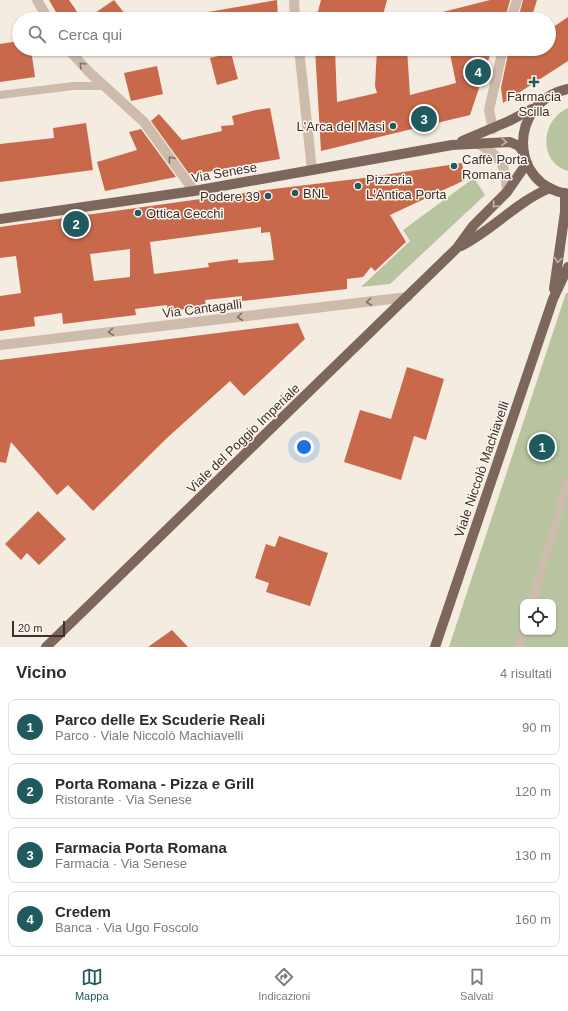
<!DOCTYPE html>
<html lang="it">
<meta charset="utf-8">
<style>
body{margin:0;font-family:Arial,sans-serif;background:#f2f2f3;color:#2b2b33}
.controls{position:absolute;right:12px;bottom:12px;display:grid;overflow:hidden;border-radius:8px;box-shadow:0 1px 3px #0004}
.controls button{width:36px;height:36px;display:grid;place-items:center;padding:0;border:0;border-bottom:1px solid #e1e1e2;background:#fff;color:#2b2b33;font:20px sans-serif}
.scale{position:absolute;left:12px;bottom:10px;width:53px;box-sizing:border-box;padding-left:4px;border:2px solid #3b302b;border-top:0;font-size:11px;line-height:14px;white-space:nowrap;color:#3b302b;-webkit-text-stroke:3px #fbf5ee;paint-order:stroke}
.you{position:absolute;left:304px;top:447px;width:14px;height:14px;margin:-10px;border:3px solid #fff;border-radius:50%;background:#1a73e8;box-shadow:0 0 0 6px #1a73e833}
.badge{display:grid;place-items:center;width:26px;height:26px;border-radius:50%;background:#1f5a5e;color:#fff;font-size:13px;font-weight:700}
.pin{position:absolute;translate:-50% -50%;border:2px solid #fff;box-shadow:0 1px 4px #0006}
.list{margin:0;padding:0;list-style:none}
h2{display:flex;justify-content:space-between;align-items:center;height:52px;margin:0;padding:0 16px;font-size:17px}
h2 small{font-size:13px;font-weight:400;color:#7c7c81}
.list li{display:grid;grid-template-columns:26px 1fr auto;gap:12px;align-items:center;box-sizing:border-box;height:56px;margin:0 8px 8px;padding:0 8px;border:1px solid #e1e1e2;border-radius:8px}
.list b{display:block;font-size:15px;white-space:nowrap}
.list p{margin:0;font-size:13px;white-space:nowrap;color:#7c7c81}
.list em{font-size:13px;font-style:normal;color:#7c7c81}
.icon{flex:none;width:22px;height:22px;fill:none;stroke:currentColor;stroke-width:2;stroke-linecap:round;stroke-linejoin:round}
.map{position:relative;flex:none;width:568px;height:647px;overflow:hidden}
.search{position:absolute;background:#fff;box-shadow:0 1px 3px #0004;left:12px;right:12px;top:12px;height:44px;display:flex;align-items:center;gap:10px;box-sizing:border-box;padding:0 14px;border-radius:22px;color:#7c7c81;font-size:15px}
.sheet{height:308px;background:#fff}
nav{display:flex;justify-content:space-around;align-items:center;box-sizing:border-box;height:56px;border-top:1px solid #e1e1e2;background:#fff;font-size:11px;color:#7c7c81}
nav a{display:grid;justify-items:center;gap:2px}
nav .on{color:#1f5a5e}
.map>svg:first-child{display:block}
</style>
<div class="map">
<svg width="568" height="647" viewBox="0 0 568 647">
<rect width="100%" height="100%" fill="#f4ebe1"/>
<!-- green -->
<g fill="#b8c4a0" fill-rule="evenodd">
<path d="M 568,108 L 568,171 C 537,162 541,119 568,108 Z"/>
<polygon points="474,178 485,195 390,284 361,287 410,241 403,230"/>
<path d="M 566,293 L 568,293 L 568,647 L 449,647 ZM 523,602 L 553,602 L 553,632 L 523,632 Z"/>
</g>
<!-- building -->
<g fill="#c8694b" fill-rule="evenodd">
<polygon points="49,0 69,0 82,19 60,19"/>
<polygon points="114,0 129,19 86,19"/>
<polygon points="277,0 278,19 209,19 208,12"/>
<polygon points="321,0 387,0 382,19 316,19"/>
<polygon points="490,0 510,0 505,19 436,19 435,14"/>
<polygon points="523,0 537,0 531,19 518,19"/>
<polygon points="568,17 568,61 503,103 501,88 509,49 549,49 549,30"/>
<polygon points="19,41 19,49 31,49 35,77 0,82 0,44"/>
<polygon points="315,49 335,49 337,102 377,93 375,86 377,49 407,49 410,95 456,83 449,49 492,49 470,115 321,151"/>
<polygon points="231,53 238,79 217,85 210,58"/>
<polygon points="157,66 163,94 131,101 124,73"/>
<polygon points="270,108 280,159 190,175 151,121 159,114 182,140 222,131 221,126 234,125 232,116 256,110"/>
<polygon points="86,123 93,170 0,182 0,144 54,138 53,128"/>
<polygon points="141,129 176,177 105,191 97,162 137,150 129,132"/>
<path d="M 462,163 L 465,180 L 390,215 L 406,242 L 375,271 L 371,267 L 363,277 L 347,279 L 347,289 L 242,301 L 242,296 L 205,300 L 206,307 L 168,311 L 167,305 L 135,309 L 136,315 L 63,324 L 62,313 L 34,317 L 35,326 L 0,331 L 0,296 L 21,293 L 16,256 L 0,258 L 0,227 L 257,191 L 364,178 ZM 261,227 L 261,233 L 270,232 L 274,260 L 238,263 L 238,259 L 208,263 L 209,267 L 154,274 L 150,242 ZM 130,249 L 130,277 L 94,281 L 90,254 Z"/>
<polygon points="298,323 305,339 244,396 230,381 167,438 93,511 68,485 57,495 11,442 6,463 0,462 0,360"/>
<polygon points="407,367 444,379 426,440 414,436 401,480 344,462 360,410 391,419"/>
<polygon points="38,511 66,539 39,565 27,553 21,560 5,544"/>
<polygon points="279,536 328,553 310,606 266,592 269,583 255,578 266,544 275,547"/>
<polygon points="172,630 188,647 148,647"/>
</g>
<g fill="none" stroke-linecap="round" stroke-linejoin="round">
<!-- service -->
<g stroke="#cdbbac" stroke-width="8">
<polyline points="0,95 73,86 105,86"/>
<polyline points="532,602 568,481"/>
<polyline points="519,647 524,632"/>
</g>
<!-- minor -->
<g stroke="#cdbbac" stroke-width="10">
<polyline points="37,0 48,19"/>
<polyline points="294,0 295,19"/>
<polyline points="511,19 517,0"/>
<polyline points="68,49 89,72 144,122 194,191"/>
<polyline points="299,49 312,170"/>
<polyline points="493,129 489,110 503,49"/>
<path d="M 477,143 C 501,156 506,164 507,192"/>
<polyline points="0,345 408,297"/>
</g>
<!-- primary -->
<g stroke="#7d675c" stroke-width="10">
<path d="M 568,89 C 508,102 508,185 568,194"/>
<polyline points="462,141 509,121 532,109"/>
<polyline points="0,219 194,191 452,145 510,142 519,146 524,153"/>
<path d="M 461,246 C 493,230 516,202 550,188"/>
<polyline points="554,289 565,212 565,193"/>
<polyline points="46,647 457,248 473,226 507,192 527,163"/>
<polyline points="435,647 553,299 568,267"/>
</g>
</g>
<!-- one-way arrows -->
<defs><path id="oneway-chevron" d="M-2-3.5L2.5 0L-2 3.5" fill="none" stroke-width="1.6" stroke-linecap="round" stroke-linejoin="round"/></defs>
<g stroke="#7d6f65">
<use href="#oneway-chevron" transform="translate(82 65) rotate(-134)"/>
<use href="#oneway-chevron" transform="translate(171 159) rotate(-126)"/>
<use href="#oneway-chevron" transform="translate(369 302) rotate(173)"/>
<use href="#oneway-chevron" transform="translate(240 317) rotate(173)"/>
<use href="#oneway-chevron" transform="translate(111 332) rotate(173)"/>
</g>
<g stroke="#c2b5ac">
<use href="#oneway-chevron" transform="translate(504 142) rotate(3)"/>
<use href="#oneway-chevron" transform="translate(495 205) rotate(134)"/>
<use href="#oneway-chevron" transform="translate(558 260) rotate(98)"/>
</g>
<!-- markers -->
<g fill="#1f5a5e" stroke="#fbf5ee" stroke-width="1.5">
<path d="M532 76h4v4h4v4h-4v4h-4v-4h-4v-4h4z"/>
<circle cx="393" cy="126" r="4"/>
<circle cx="454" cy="166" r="4"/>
<circle cx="358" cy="186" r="4"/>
<circle cx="295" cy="193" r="4"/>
<circle cx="268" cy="196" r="4"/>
<circle cx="138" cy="213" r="4"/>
</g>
<g text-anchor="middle" stroke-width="3" stroke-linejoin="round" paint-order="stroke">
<!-- poi labels -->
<g font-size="13" fill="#3b302b" stroke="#fbf5ee" text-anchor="start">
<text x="534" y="101" text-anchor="middle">Farmacia<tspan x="534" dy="15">Scilla</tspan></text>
<text x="385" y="131" text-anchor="end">L'Arca del Masi</text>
<text x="462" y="164">Caffè Porta<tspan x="462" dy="15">Romana</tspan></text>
<text x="366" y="184">Pizzeria<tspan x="366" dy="15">L'Antica Porta</tspan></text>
<text x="303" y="198">BNL</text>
<text x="260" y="201" text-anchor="end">Podere 39</text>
<text x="146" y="218">Ottica Cecchi</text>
</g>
<!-- street labels -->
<g font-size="13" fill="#3b302b" stroke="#fbf5ee">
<text transform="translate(224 172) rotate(-10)" y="5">Via Senese</text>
<text transform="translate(202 308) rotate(-7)" y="5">Via Cantagalli</text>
<text transform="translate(243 438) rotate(-44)" y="5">Viale del Poggio Imperiale</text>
<text transform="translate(481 469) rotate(-71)" y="5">Viale Niccolò Machiavelli</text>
</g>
</g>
</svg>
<div class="controls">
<button><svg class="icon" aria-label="locate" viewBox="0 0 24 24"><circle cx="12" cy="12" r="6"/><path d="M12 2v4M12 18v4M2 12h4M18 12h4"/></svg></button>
</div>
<div class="scale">20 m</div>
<div class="you"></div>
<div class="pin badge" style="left:542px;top:447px">1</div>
<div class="pin badge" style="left:76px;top:224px">2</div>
<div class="pin badge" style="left:424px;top:119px">3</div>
<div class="pin badge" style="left:478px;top:72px">4</div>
<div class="search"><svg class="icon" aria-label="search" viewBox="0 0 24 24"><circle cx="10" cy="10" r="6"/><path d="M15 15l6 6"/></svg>Cerca qui</div>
</div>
<section class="sheet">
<h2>Vicino<small>4 risultati</small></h2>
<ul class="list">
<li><span class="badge">1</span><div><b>Parco delle Ex Scuderie Reali</b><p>Parco · Viale Niccolò Machiavelli</p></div><em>90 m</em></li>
<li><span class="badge">2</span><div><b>Porta Romana - Pizza e Grill</b><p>Ristorante · Via Senese</p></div><em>120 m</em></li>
<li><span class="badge">3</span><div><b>Farmacia Porta Romana</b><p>Farmacia · Via Senese</p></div><em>130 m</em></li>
<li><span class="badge">4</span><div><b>Credem</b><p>Banca · Via Ugo Foscolo</p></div><em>160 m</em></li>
</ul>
</section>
<nav>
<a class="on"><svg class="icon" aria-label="map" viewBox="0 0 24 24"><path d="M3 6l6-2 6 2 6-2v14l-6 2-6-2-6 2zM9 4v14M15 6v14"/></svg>Mappa</a>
<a><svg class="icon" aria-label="directions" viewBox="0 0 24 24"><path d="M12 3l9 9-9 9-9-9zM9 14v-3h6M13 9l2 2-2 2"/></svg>Indicazioni</a>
<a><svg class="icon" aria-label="saved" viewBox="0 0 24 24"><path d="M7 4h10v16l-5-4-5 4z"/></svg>Salvati</a>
</nav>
